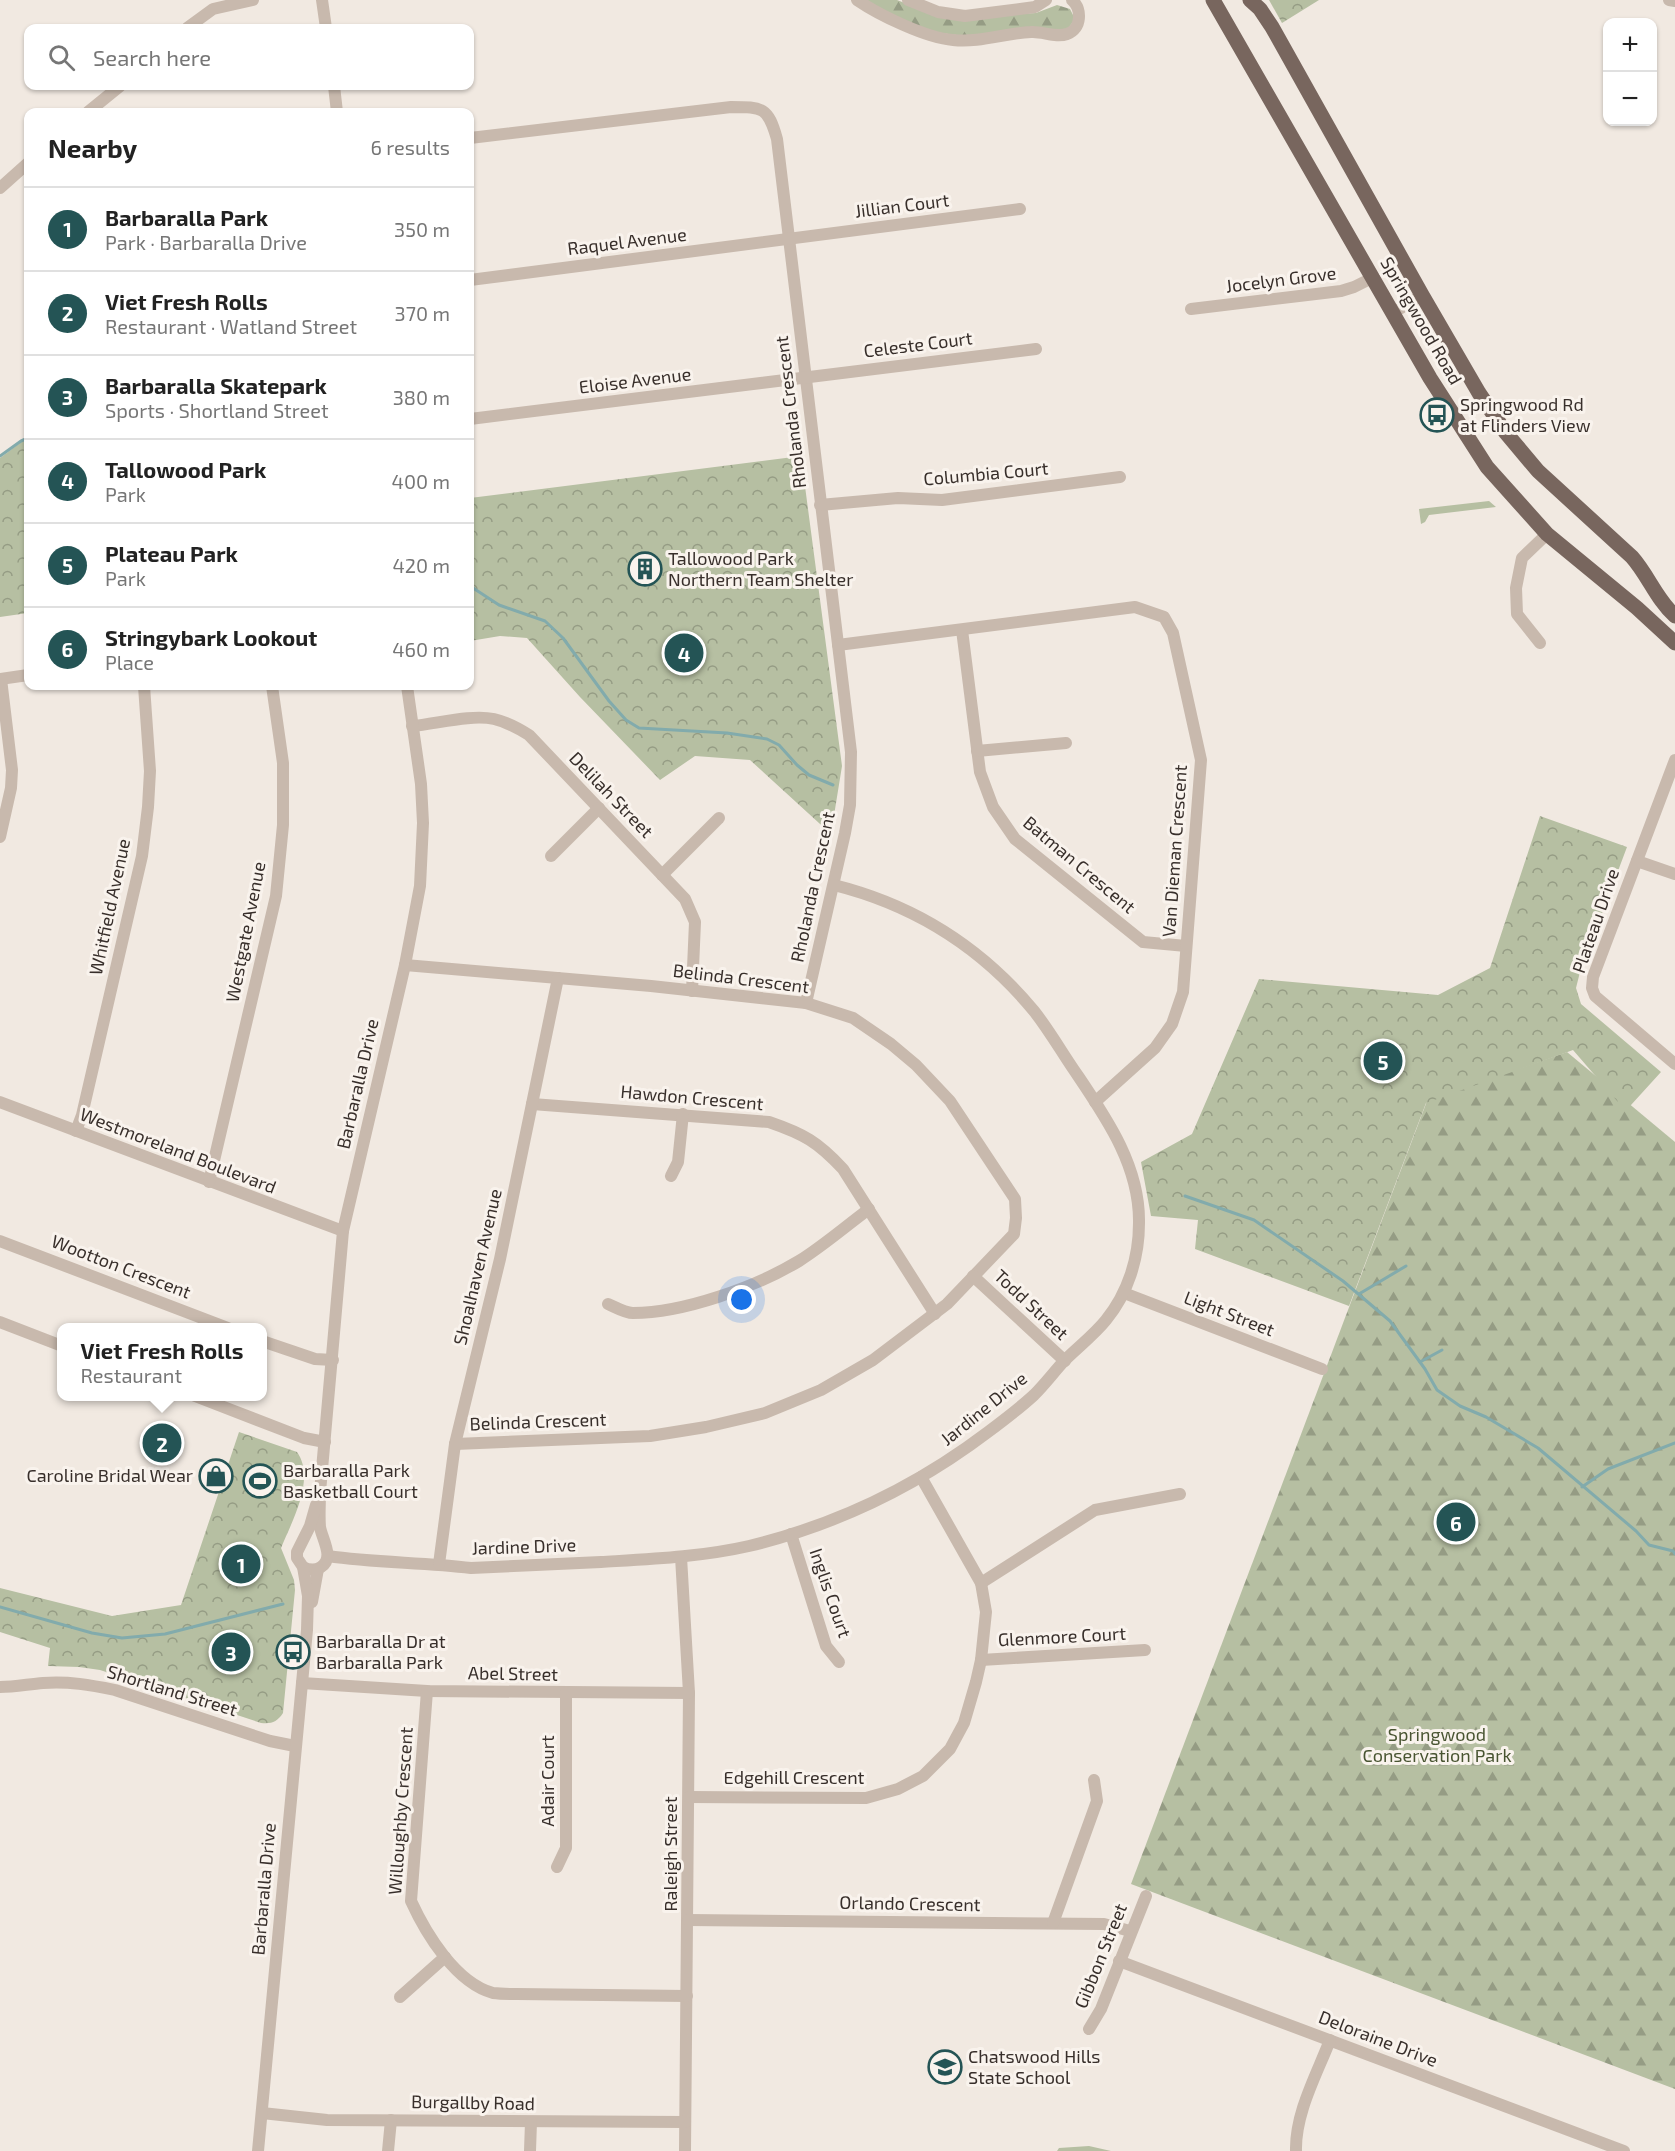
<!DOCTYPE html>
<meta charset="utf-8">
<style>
body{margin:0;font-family:"Exo 2",sans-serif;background:#f6f6f6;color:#222}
.controls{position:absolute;right:18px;top:18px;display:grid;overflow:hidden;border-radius:12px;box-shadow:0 2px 4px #0004}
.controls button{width:54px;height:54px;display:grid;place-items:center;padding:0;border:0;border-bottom:2px solid #e0e0e0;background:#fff;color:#222;font:30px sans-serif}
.you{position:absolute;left:742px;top:1300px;width:21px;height:21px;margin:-15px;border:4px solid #fff;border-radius:50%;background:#1a73e8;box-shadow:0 0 0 9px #1a73e833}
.badge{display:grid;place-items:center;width:39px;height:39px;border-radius:50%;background:#245455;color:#fff;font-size:20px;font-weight:700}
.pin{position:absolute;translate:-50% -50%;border:3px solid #fff;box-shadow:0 2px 6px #0006}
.popup{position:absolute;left:57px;top:1323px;width:210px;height:78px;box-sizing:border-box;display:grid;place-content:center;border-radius:12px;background:#fff;filter:drop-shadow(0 2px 4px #0005);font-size:20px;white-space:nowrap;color:#767676}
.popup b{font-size:22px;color:#222}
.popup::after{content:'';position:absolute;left:50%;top:100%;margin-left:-12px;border:12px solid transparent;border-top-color:#fff}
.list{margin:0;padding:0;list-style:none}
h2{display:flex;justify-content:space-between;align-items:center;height:78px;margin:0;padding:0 24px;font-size:26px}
h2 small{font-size:20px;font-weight:400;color:#767676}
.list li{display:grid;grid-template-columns:39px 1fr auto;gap:18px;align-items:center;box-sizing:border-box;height:84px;padding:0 24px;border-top:2px solid #e0e0e0}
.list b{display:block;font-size:22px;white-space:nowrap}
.list p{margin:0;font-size:20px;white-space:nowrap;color:#767676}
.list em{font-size:20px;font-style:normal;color:#767676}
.icon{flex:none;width:33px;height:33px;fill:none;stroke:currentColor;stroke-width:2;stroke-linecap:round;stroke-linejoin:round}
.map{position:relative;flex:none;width:1675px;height:2151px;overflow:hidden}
.search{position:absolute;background:#fff;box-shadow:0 2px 4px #0004;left:24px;top:24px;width:450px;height:66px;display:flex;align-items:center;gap:15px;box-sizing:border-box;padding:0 21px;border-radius:12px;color:#767676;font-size:22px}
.panel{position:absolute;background:#fff;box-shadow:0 2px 4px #0004;left:24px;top:108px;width:450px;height:582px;border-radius:12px}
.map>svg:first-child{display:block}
</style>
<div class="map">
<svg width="1675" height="2151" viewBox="0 0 1675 2151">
<defs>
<pattern id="forest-firs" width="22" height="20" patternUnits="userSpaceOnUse" patternTransform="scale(1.5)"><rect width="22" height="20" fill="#b6bfa2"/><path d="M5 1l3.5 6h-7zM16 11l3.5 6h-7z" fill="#959c84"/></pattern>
<pattern id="park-crowns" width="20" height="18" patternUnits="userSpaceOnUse" patternTransform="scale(1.5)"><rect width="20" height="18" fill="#b6bfa2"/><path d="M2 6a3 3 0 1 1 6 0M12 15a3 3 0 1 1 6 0" fill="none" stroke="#959c84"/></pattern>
</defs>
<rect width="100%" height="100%" fill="#f1e9e1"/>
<!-- green -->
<g fill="#b6bfa2">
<polygon points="1489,501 1496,507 1429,515 1425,522 1421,524 1419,509"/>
<polygon points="1089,2146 1111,2151 1057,2151 1059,2148"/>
</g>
<!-- forest -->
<g fill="url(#forest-firs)">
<path d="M 865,0 L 897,0 L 943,18 L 1036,13 L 1057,5 L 1070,9 L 1075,19 L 1067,30 C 1027,32 981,40 941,33 C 924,30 880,10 865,0 Z"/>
<polygon points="1567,1052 1675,1142 1675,2089 1131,1884 1427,1101"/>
</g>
<!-- park -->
<g fill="url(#park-crowns)">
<polygon points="1269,0 1319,0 1282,23"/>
<polygon points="28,437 28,613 0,617 0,458"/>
<polygon points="801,456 842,766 831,834 750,760 695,756 660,780 580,697 527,638 500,636 470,641 470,498"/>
<polygon points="1540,816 1627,847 1580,972 1576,988 1581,1004 1661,1072 1631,1105 1624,1109 1573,1050 1426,1103 1349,1306 1195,1249 1198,1220 1151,1216 1141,1162 1192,1134 1259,979 1438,995 1490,968"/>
<path d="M 239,1432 L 297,1452 C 316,1479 292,1521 281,1548 L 294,1580 L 295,1590 L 283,1713 C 277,1722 272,1724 261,1723 L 100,1670 L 79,1667 L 48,1666 L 50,1648 L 0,1632 L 0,1588 L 112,1616 L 181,1605 Z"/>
</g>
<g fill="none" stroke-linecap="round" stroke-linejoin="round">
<!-- stream -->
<g stroke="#82abac" stroke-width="3">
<polyline points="0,456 21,441 28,438"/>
<polyline points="470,586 499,605 545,621 563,638 609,701 626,720 639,728 727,733 767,739 779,745 797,765 809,775 833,785"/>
<polyline points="1185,1196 1254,1220 1343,1281 1390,1321 1425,1369 1437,1390 1460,1406 1486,1417 1538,1448 1636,1531 1649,1545 1673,1551 1675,1554"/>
<polyline points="1359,1294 1406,1266"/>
<polyline points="1420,1362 1442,1350"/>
<polyline points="1582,1487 1608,1469 1675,1443"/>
<polyline points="0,1607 92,1633 122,1638 165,1634 283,1604"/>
</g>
<!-- minor -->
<g stroke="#c8b9ad" stroke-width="12">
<polyline points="322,0 326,28"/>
<path d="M 857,0 C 879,15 926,38 953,40 C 979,43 1006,33 1031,32 C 1042,31 1056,38 1067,34 C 1082,29 1082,9 1072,0"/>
<polyline points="908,0 938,12 965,16 1035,7 1046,0"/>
<polyline points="1669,0 1675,1"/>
<polyline points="187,28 213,9 253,0"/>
<polyline points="334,86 337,112"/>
<polyline points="88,112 120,86"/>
<path d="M 470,138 L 731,107 C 763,107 768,107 777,139 L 851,752 L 850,805 L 845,833 L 806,1003"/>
<polyline points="0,188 28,163"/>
<polyline points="470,280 1020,209"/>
<polyline points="1191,309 1341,291 1354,287 1372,278"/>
<polyline points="1393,313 1422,295"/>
<polyline points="470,419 1036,349"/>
<polyline points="820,505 898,498 942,500 1120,477"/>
<polyline points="962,630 980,772 993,807 1015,839 1143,942 1186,946"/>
<polyline points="1540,643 1517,614 1516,588 1522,558 1547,534"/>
<polyline points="838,645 1135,607 1164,617 1173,633 1201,760 1183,992 1172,1024 1155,1048 1095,1102"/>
<polyline points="0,679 28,675"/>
<path d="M 412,726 C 436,724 471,714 494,719 C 507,722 518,728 529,735 L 685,899 L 695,922 L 692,991"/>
<polyline points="977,751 1066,743"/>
<polyline points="1675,760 1593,977 1592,988 1595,996 1675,1064"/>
<polyline points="0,837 11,788 12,770 1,679"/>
<polyline points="551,856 599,808"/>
<polyline points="1637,861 1675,874"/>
<polyline points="662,875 719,818"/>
<polyline points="405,965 651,986 806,1003 853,1018 891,1044 916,1065 950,1101 1015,1199 1016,1218 1014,1234 947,1304 873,1360 821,1390 765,1413 706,1427 650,1436 455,1444"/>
<polyline points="0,1102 343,1231"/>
<path d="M 532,1104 L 769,1122 C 804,1134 818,1142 843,1169 L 935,1314"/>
<polyline points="76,1131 82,1115 142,856 148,807 150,771 144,686"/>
<polyline points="671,1176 678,1162 683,1114"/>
<polyline points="209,1182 276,896 283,825 283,763 272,686"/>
<polyline points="0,1241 228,1328"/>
<polyline points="973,1276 1065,1361"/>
<polyline points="1124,1293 1322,1369"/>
<path d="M 608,1304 C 615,1307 625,1313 633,1313 C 683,1313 756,1287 799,1261 C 823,1246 846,1226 869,1209"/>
<polyline points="0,1322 62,1346"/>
<polyline points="262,1341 315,1359 333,1360"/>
<polyline points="195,1396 304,1438 325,1442"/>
<polyline points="791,1534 826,1646 839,1662"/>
<path d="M 328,1556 C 375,1563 423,1562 471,1568 C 514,1566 558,1564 601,1562 C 651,1559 701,1557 749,1546 C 836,1525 918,1485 988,1432 C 1004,1420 1020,1408 1034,1395 C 1045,1384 1054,1372 1064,1361 C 1078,1347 1094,1335 1106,1320 C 1128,1293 1139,1258 1139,1223 C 1140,1165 1105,1116 1074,1070 C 1061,1051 1049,1030 1034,1011 C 982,948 914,905 834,885"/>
<polyline points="681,1557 689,1693 685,2151"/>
<polyline points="439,1564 455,1444 500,1259 558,978"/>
<path d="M 303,1567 C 309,1570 315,1571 321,1567 C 335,1558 322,1539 320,1527 C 319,1516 320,1503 320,1492 L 343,1231 L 405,965 L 420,886 L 423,823 L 421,784 L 407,686"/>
<polyline points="981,1583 1095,1510 1180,1494"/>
<polyline points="312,1602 318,1569"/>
<polyline points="981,1660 1145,1650"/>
<polyline points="302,1683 427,1691 689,1693"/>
<path d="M 0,1687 C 15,1687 29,1684 43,1683 C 68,1681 91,1685 115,1690 L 270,1741 L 295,1746"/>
<path d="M 427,1691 L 411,1901 C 426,1934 456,1983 493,1993 C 501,1994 509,1994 517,1994 L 687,1996"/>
<polyline points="689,1797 866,1798 898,1789 923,1776 950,1749 964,1723 976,1682 981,1660 986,1612 981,1583 921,1477"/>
<polyline points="557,1867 566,1848 566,1693"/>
<polyline points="688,1920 1104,1924 1130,1931"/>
<polyline points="1053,1923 1097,1801 1094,1780"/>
<polyline points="1119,1961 1624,2151"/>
<polyline points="400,1997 445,1957"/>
<polyline points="1089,2029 1101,2009 1146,1896"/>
<polyline points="262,2113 327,2120 685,2122"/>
<polyline points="258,2151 307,1630 308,1596 303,1567 297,1558 297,1552 310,1526 316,1505"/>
<polyline points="388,2151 391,2120"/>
<polyline points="530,2151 531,2122"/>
<path d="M 1296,2151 C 1295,2113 1317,2074 1330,2040"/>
</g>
<!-- major -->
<g stroke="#78665e" stroke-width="15">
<polyline points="1213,0 1430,378 1487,467 1547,534 1637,608 1675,643"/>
<path d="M 1250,0 L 1260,9 L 1272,27 L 1422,295 L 1479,393 L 1506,433 L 1538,471 L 1632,557 C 1648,575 1657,600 1675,616"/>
</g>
</g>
<!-- icons -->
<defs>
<g id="bus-ring" transform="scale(1.725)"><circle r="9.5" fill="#f9f3ed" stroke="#245455" stroke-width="1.5"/><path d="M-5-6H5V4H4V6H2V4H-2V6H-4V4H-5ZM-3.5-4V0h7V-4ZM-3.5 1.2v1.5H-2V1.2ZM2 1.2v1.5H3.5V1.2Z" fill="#245455"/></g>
<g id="building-ring" transform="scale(1.725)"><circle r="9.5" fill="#f9f3ed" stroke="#245455" stroke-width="1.5"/><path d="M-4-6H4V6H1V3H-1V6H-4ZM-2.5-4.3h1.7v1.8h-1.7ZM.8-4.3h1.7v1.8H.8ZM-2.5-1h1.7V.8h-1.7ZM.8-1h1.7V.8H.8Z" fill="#245455"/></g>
<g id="shop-ring" transform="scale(1.725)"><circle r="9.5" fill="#f9f3ed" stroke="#245455" stroke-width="1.5"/><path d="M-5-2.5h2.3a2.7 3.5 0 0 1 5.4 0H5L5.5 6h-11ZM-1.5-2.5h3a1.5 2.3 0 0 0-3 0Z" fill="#245455"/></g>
<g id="stadium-ring" transform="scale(1.725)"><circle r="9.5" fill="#f9f3ed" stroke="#245455" stroke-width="1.5"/><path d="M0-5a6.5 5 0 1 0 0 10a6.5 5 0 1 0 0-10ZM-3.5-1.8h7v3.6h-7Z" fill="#245455"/></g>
<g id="school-ring" transform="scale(1.725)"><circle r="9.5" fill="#f9f3ed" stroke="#245455" stroke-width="1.5"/><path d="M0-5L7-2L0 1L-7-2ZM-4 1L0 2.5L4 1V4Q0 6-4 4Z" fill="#245455"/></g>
</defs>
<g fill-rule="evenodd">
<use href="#bus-ring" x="1437" y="415"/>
<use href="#building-ring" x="645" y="569"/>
<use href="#shop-ring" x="216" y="1476"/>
<use href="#stadium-ring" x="260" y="1481"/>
<use href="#bus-ring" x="293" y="1652"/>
<use href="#school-ring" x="945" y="2067"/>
</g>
<g text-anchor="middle" stroke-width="6" stroke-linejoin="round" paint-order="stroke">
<!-- street labels -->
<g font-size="18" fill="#382f2b" stroke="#f9f3ed">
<text transform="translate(902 206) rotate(-7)" y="6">Jillian Court</text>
<text transform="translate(627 242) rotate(-7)" y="6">Raquel Avenue</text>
<text transform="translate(1281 280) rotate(-7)" y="6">Jocelyn Grove</text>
<text transform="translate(1421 321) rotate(60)" y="6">Springwood Road</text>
<text transform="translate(918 345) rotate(-7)" y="6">Celeste Court</text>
<text transform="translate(635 381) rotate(-7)" y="6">Eloise Avenue</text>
<text transform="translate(791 412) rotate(-97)" y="6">Rholanda Crescent</text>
<text transform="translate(986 474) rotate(-5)" y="6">Columbia Court</text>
<text transform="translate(611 795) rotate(46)" y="6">Delilah Street</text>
<text transform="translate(1175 851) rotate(-86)" y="6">Van Dieman Crescent</text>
<text transform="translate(1079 865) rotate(40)" y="6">Batman Crescent</text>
<text transform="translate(813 887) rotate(-78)" y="6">Rholanda Crescent</text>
<text transform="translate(110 907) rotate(-78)" y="6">Whitfield Avenue</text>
<text transform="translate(1596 921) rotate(-71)" y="6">Plateau Drive</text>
<text transform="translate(246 932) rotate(-79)" y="6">Westgate Avenue</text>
<text transform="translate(741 979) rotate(7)" y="6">Belinda Crescent</text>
<text transform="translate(358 1084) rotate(-77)" y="6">Barbaralla Drive</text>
<text transform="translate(692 1098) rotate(5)" y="6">Hawdon Crescent</text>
<text transform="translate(178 1151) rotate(21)" y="6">Westmoreland Boulevard</text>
<text transform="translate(121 1267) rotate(21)" y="6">Wootton Crescent</text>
<text transform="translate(478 1267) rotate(-77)" y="6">Shoalhaven Avenue</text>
<text transform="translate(1031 1305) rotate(43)" y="6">Todd Street</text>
<text transform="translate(1229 1314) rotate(21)" y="6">Light Street</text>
<text transform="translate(984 1409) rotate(-39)" y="6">Jardine Drive</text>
<text transform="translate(538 1422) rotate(-2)" y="6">Belinda Crescent</text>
<text transform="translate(524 1547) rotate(-2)" y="6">Jardine Drive</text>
<text transform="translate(830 1593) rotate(71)" y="6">Inglis Court</text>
<text transform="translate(1062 1637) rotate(-3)" y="6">Glenmore Court</text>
<text transform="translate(513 1674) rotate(1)" y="6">Abel Street</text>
<text transform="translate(172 1691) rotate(17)" y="6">Shortland Street</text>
<text x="794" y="1784">Edgehill Crescent</text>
<text transform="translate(548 1781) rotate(-90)" y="6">Adair Court</text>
<text transform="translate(401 1811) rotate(-86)" y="6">Willoughby Crescent</text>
<text transform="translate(671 1854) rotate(-90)" y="6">Raleigh Street</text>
<text transform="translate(264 1889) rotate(-85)" y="6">Barbaralla Drive</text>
<text transform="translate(910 1904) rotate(1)" y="6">Orlando Crescent</text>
<text transform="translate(1101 1956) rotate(-68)" y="6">Gibbon Street</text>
<text transform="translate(1378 2039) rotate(21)" y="6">Deloraine Drive</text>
<text transform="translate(473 2103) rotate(1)" y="6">Burgallby Road</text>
</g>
<!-- poi labels -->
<g font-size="18" fill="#382f2b" stroke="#f9f3ed" text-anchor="start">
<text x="1460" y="411">Springwood Rd<tspan x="1460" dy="21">at Flinders View</tspan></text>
<text x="668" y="565">Tallowood Park<tspan x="668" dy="21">Northern Team Shelter</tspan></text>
<text x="283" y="1477">Barbaralla Park<tspan x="283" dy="21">Basketball Court</tspan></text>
<text x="193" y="1482" text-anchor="end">Caroline Bridal Wear</text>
<text x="316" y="1648">Barbaralla Dr at<tspan x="316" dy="21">Barbaralla Park</tspan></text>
<text x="968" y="2063">Chatswood Hills<tspan x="968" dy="21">State School</tspan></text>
</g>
<!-- park labels -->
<g font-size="18" fill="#485431" stroke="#f9f3ed">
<text x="1437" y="1741">Springwood<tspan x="1437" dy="21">Conservation Park</tspan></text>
</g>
</g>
</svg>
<div class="controls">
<button>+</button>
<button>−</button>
</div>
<div class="you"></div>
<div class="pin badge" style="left:241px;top:1564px">1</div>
<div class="pin badge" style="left:162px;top:1443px">2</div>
<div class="popup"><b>Viet Fresh Rolls</b>Restaurant</div>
<div class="pin badge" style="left:231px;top:1652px">3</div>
<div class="pin badge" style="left:684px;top:653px">4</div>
<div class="pin badge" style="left:1383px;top:1061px">5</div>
<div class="pin badge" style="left:1456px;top:1522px">6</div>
<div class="search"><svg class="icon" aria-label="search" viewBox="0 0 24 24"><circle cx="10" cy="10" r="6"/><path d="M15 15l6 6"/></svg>Search here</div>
<section class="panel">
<h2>Nearby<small>6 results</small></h2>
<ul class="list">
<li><span class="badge">1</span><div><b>Barbaralla Park</b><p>Park · Barbaralla Drive</p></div><em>350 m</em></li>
<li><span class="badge">2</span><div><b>Viet Fresh Rolls</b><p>Restaurant · Watland Street</p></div><em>370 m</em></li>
<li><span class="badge">3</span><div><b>Barbaralla Skatepark</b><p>Sports · Shortland Street</p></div><em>380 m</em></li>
<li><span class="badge">4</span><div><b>Tallowood Park</b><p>Park</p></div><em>400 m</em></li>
<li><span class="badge">5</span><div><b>Plateau Park</b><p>Park</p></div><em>420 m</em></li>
<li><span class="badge">6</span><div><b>Stringybark Lookout</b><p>Place</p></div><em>460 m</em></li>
</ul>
</section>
</div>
